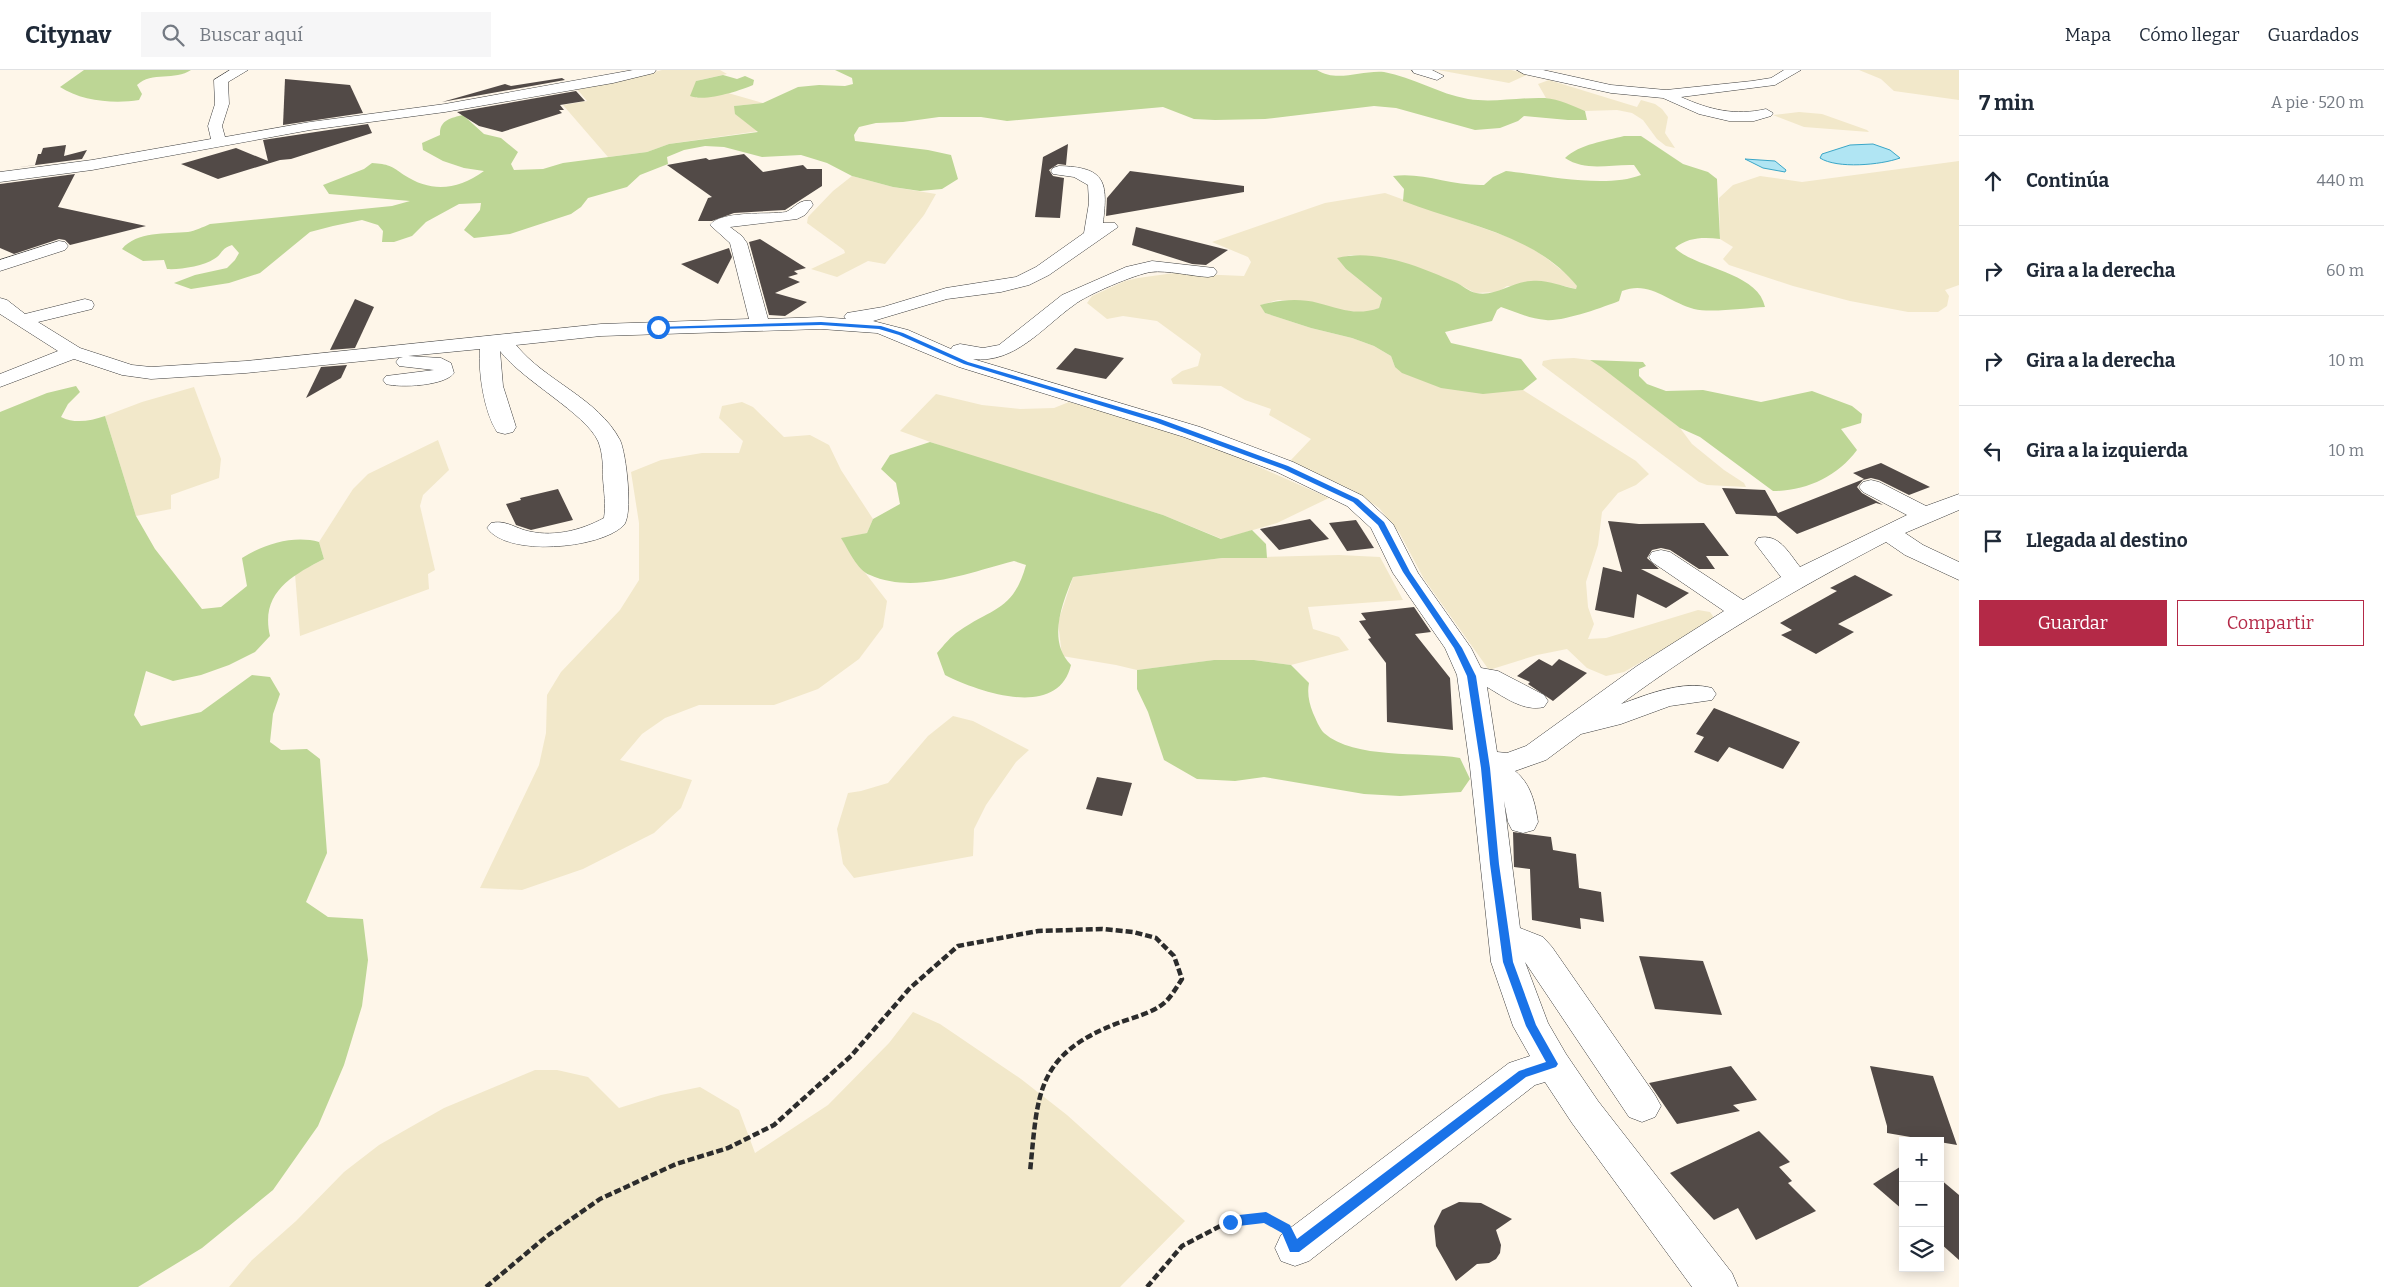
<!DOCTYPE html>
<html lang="es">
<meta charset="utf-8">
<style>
body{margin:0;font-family:Bitter,serif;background:#f6f6f7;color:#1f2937}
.controls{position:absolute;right:15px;bottom:15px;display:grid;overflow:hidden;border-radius:0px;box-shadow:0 2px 12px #0003}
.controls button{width:45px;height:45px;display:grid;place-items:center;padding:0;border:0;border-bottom:1px solid #e0e1e3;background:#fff;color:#1f2937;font:25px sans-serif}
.stop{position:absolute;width:15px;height:15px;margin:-11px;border:4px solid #1a73e8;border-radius:50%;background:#fff}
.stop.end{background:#1a73e8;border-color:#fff;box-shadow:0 1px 5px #0008}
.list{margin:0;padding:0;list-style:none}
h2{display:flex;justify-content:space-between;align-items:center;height:65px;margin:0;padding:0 20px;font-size:21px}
h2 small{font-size:16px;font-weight:400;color:#747a83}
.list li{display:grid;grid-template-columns:32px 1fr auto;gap:15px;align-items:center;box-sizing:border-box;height:90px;padding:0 20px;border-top:1px solid #e0e1e3}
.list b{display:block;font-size:19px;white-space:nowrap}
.list em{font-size:16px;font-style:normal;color:#747a83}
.actions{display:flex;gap:10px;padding:15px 20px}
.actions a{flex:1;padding:11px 0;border:1px solid #b42947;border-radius:0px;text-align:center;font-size:18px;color:#b42947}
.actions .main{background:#b42947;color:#fff}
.icon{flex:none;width:28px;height:28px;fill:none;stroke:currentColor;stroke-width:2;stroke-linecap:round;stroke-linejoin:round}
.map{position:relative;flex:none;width:1959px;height:1217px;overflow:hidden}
header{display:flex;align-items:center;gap:30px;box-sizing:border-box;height:70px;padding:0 25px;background:#fff;border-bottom:1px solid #e0e1e3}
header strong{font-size:24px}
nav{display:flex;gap:28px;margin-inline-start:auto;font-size:18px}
.search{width:350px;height:45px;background:#f6f6f7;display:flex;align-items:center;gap:12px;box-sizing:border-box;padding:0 18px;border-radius:0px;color:#747a83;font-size:19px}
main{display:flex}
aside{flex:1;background:#fff}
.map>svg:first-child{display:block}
</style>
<header>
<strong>Citynav</strong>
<div class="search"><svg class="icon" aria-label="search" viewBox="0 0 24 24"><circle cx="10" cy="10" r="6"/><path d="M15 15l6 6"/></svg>Buscar aquí</div>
<nav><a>Mapa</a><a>Cómo llegar</a><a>Guardados</a></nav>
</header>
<main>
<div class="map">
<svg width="1959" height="1217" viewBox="0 0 1959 1217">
<rect width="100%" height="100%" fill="#fef6e9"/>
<!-- farmland -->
<g fill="#f2e8ca">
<polygon points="662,0 720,0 727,4 696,11 696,28 728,23 763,33 734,36 743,50 759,61 669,74 647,82 608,87 563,35 587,31 577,19 617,12"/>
<polygon points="1438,0 1511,0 1529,4 1509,13"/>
<polygon points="1859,0 1959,0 1959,30 1894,21 1881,9"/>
<polygon points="1549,10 1637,37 1641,30 1655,34 1662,39 1668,47 1665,63 1675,78 1666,76 1657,69 1643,50 1632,43 1617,40 1585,41 1546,28 1538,14"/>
<polygon points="1799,42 1822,44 1867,60 1869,62 1804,57 1773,45"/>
<polygon points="1959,91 1959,215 1945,220 1949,226 1947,236 1938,242 1908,242 1850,231 1793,216 1729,195 1723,189 1733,177 1720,169 1719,128 1733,115 1760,106 1802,112"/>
<polygon points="852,106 893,117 936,124 924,145 885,194 868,191 837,207 811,199 845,183 844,180 807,153 808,147 833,121"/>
<polygon points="1385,123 1522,172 1545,187 1569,206 1578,216 1576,219 1560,215 1507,216 1498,222 1475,223 1457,213 1388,188 1351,185 1338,189 1346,199 1382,228 1379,238 1365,243 1338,240 1317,233 1278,230 1261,235 1265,243 1311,258 1352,268 1374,276 1391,286 1395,297 1506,321 1523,320 1636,391 1649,404 1636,415 1618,423 1602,442 1598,475 1586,512 1588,537 1594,554 1588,569 1606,568 1698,540 1710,542 1715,549 1624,602 1606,606 1587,598 1567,579 1537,585 1489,600 1424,509 1399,462 1379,438 1354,421 1290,391 1311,369 1269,345 1271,339 1245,330 1221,316 1173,314 1171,309 1182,301 1198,296 1201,284 1198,281 1157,251 1123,246 1107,249 1087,233 1092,226 1125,211 1138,208 1174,203 1244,206 1251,192 1248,187 1212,172 1325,133"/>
<polygon points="1574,288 1590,290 1601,296 1680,358 1692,374 1724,400 1744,413 1746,417 1707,415 1699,412 1542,295 1543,291 1553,289"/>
<polygon points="194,317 221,389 219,408 171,425 171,439 136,446 105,346 142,332"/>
<polygon points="936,324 982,335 1020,339 1054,338 1069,332 1146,353 1239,388 1329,428 1277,453 1222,469 1163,445 958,382 900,361"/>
<polygon points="742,332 753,337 784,367 810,365 829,375 841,400 873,449 867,463 842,469 856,491 887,531 883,557 859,589 818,619 774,635 699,635 665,648 642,664 620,690 692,710 681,738 654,763 583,799 522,820 480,818 539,695 546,663 547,625 561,602 620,540 639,510 639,453 631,402 661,390 702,383 739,383 743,371 719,348 722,336"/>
<polygon points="438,370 449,400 423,425 420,436 435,500 428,504 429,519 300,566 295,504 324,489 319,472 353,419 368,404"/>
<polygon points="1339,485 1380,487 1403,530 1308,537 1313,559 1339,567 1349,580 1291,595 1254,590 1215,590 1137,600 1116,595 1062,586 1058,552 1073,507 1222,488"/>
<polygon points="953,646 973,651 1029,680 1016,692 986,735 974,759 973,786 854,808 843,794 837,759 848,723 861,721 888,713 928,666"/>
<polygon points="913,942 940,954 1021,1009 1067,1045 1185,1151 1120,1217 229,1217 252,1190 296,1151 344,1102 379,1075 444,1038 535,1000 557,1000 588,1007 619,1038 661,1025 700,1017 739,1040 755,1083 828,1035 889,973"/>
</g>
<!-- forest -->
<g fill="#bdd695">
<path d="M 84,0 L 191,0 C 175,11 152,1 137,15 L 142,24 L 139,30 C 114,34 81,31 60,17 Z"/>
<path d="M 835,0 L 1317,0 C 1337,13 1361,0 1384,2 C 1413,7 1439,24 1468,29 C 1494,33 1519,27 1545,28 C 1559,29 1573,36 1585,41 L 1587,50 L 1568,50 L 1524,46 L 1518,51 L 1500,58 L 1475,60 L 1396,38 L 1374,36 L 1265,49 L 1215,50 L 1194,49 L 1163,37 L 1007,51 L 981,47 L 939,47 L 903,52 L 876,53 L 859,57 L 854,65 L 855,71 L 928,80 L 951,85 L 958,109 L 942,119 L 920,121 L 893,117 L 852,106 L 827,93 L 801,85 L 762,87 L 724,77 L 705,76 L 684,80 L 667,87 L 668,94 L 640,105 L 627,117 L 588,128 L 581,137 L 571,144 L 510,164 L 474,168 L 464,160 L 480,140 L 481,133 L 459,134 L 426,152 L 412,166 L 394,172 L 382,172 L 383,161 L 378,155 L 362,150 L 333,156 L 310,162 L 260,203 L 229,213 L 191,219 L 174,213 L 195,205 L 227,198 L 235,190 L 239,183 L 232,175 C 220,179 223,184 214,189 C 204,196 179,200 167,199 L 164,190 L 143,191 L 122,179 C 137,161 166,164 188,162 C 195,161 203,157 210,154 L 392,136 L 410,131 L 329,124 L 323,115 L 364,99 L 372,93 C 388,94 392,96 404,105 C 432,123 457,120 484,101 L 464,98 L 443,91 L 423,80 L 422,73 L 440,65 C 439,50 451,48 463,45 L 484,64 L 501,68 L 518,82 L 511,94 L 514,100 L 543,99 L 563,93 L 647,82 L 669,74 L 758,62 L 735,44 L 734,36 L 763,33 L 798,17 L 819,15 L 845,16 L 853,14 L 852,8 Z"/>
<path d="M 723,5 L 737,9 L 745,6 L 754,10 L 753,15 C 739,21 705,32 690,26 L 696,11 Z"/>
<path d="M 1624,66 L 1641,66 L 1683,94 L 1708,102 L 1717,109 L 1720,169 C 1704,167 1688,167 1675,178 C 1697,199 1758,202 1765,237 C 1747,238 1710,243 1694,239 C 1668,232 1650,210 1622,221 L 1619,231 C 1604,237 1562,252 1546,250 C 1530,249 1516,242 1501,237 L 1497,240 L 1492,251 L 1445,262 L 1451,273 L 1521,289 L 1537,309 L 1523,320 L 1483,324 L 1441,318 L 1402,303 L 1395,297 L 1391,286 L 1374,276 L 1352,268 L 1311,258 L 1265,243 L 1260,235 C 1279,230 1299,228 1318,233 C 1341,239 1356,246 1379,238 L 1382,228 L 1346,199 L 1337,188 C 1376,178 1420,197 1455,212 C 1462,215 1469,222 1476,223 C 1496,227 1511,212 1531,211 C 1546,209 1561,216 1576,219 L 1577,216 C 1535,164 1462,154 1403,131 L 1404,119 L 1393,106 C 1424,102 1451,116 1484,115 L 1493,107 L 1506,101 C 1544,105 1605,119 1641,105 L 1634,95 C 1610,94 1586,102 1565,88 C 1580,74 1605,71 1624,66 Z"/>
<path d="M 1590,290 L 1643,292 L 1646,296 L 1639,299 L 1639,306 L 1647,314 L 1666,321 L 1703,320 L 1761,332 L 1812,321 L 1852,336 L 1862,344 L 1861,353 L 1841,359 L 1857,380 C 1837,407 1806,421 1773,421 L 1700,367 L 1680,358 L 1601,297 Z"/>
<path d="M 76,316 L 80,322 L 68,334 L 61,347 C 75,354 90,351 105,346 L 136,446 L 155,479 L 202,539 L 221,537 L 247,516 L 242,488 C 264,474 294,465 319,472 L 324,489 C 291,506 260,523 270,566 L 255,582 L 229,595 L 201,605 L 173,611 L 146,601 L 134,645 L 141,656 L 201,642 L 252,605 L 270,607 L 280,624 L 273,644 L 270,672 L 281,680 L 307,679 L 320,689 L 327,783 L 306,832 L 328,847 L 363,849 L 368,890 L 362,936 L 344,995 L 318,1056 L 273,1120 L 202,1178 L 138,1217 L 0,1217 L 0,342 L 47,323 Z"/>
<path d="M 930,372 L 1163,445 L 1221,469 L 1252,460 L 1266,474 L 1267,488 L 1222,488 L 1073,507 C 1062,534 1047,571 1071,595 C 1058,650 979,622 945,605 L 937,583 C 944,575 951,566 959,561 C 994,537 1013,541 1026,495 L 1014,491 C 970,502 915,525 870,505 C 857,500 848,479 841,468 L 867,463 L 873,449 L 900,434 L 896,413 L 881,399 L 890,385 Z"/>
<path d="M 1214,590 L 1254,590 L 1291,595 L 1309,613 C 1307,623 1309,633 1313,643 C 1316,649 1319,658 1324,663 C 1355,690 1420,681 1460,688 L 1470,709 L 1461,722 L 1400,726 L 1364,724 L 1264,707 L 1235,711 L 1197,709 L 1164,690 L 1148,642 L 1137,619 L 1137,600 Z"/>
</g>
<!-- water -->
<g fill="#b0e5f3" stroke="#3aa6c7">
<path d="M 1873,74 L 1890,80 L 1900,88 C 1881,95 1837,99 1820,88 L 1822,84 L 1850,75 Z"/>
<polygon points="1745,89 1775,91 1786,100 1785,102 1763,98"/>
</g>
<!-- building -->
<g fill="#524a47">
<polygon points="562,8 565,10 442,32 505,14 511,16"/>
<polygon points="285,9 350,15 363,43 283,55"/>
<polygon points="576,21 585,31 560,35 564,40 559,40 562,43 502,62 479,56 457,42"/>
<polygon points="368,54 372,63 291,89 280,90 218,109 181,94 236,78 268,91 263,70"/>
<polygon points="1068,74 1066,95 1058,94 1049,100 1053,106 1064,108 1060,148 1035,147 1043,87"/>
<polygon points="66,75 64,86 87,80 82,89 13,98 35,95 38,84 41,84 43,78"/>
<polygon points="744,84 763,102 803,95 807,99 822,99 822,116 785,140 734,143 712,151 698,151 708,128 712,127 667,95 706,88 709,90"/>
<polygon points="1130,101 1244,116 1244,122 1106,146 1107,128"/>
<polygon points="75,104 58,137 146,156 70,175 65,170 59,169 14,184 0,178 0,114"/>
<polygon points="1136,157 1228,180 1206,195 1192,194 1132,175"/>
<polygon points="760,169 806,198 794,201 798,204 788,207 800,212 775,223 807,232 785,246 769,245 749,172"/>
<polygon points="729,178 732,187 718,214 681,194"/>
<polygon points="355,229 374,237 355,278 330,280"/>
<polygon points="1075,278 1124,288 1106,309 1056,299"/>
<polygon points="347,295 341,308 306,328 321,297"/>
<polygon points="1881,393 1930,417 1909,425 1879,410 1871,408 1863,410 1857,417 1862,423 1883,435 1876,433 1797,464 1776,446 1736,444 1722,418 1765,420 1778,443 1864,409 1853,403"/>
<polygon points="558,419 573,450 531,460 516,455 506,434 521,430 520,428"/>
<polygon points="1310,449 1329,469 1279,480 1260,459"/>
<polygon points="1356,450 1374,478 1347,481 1329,453"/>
<polygon points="1608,451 1639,454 1704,453 1729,486 1706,486 1715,499 1699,499 1670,480 1661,478 1652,480 1647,488 1659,499 1641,499 1689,523 1666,538 1637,524 1634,548 1595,540 1603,497 1622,502"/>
<polygon points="1855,505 1893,525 1838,554 1854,562 1816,584 1781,565 1792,560 1780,553 1837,521 1830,518"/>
<polygon points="1414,537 1431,562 1415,564 1450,608 1453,660 1387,652 1386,593 1368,569 1371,568 1359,551 1366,550 1361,543"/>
<polygon points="1539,589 1552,596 1559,589 1587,603 1553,631 1528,614 1530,612 1517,606"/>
<polygon points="1714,638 1800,672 1783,699 1729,677 1718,692 1694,682 1704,667 1696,664"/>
<polygon points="1097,707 1132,713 1122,746 1086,739"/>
<polygon points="1513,762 1551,767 1553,780 1576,784 1579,818 1601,822 1604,852 1580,848 1581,859 1532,850 1530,799 1514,797"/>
<polygon points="1639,886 1703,891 1722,945 1655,939"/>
<polygon points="1731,996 1757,1030 1733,1035 1740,1041 1677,1054 1649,1013"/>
<polygon points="1870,996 1933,1006 1957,1075 1887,1063 1887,1056"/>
<polygon points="1759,1061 1790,1092 1779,1097 1792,1111 1788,1113 1816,1141 1756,1170 1738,1138 1714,1150 1670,1103"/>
<polygon points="1903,1095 1903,1140 1873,1114"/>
<polygon points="1940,1109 1959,1125 1959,1190 1940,1173"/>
<polygon points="1459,1132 1481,1133 1512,1149 1496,1160 1501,1175 1500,1183 1496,1189 1489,1193 1477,1194 1456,1211 1436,1176 1434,1156 1442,1140"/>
</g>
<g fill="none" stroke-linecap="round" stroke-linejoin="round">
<!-- minor casing -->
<g stroke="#3d3d3d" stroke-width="1">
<g id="minor">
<polygon points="230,0 248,0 228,12 229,34 222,56 225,67 310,52 445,34 633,0 656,0 654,3 613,13 445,42 310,60 92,100 0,112 0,102 92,90 211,69 208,56 215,34 214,10"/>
<polygon points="1412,0 1432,0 1444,6 1437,10 1414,3"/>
<path d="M 1517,0 L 1543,0 L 1611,15 L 1666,20 L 1752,11 L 1771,8 L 1784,0 L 1801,0 L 1775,15 L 1681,27 C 1710,40 1735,46 1766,39 L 1773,43 L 1771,46 L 1754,51 L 1729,51 L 1699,44 L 1663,28 L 1611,23 L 1524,4 Z"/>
<path d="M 1059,96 C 1106,97 1108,112 1103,153 L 1115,153 L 1118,157 L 1049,205 L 1029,215 L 1001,222 L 947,229 L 873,251 L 908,260 L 951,279 L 953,276 L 960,274 L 983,278 L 999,275 L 1062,225 L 1126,197 L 1152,191 L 1214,198 L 1217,202 L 1214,206 L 1208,207 C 1190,206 1168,200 1151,202 C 1136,204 1086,225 1074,235 C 1043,257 1015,294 973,289 L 1200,357 L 1293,392 L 1363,426 L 1393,454 L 1418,503 L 1471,578 L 1481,598 L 1498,601 L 1544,625 L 1548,631 L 1544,637 C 1524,642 1504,627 1487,617 L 1497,682 L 1507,683 L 1526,676 L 1637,596 L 1724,541 L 1652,492 L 1649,487 L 1652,482 L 1661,480 L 1670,482 L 1743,530 L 1781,507 L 1755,473 L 1758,468 C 1779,463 1788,482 1800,497 L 1907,445 L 1863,422 L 1859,417 L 1863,412 L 1871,410 L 1879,412 L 1926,436 L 1959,424 L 1959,440 L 1905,463 L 1923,475 L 1959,492 L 1959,510 L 1905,485 L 1886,472 C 1794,520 1705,572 1621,634 C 1649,624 1682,610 1712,618 L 1716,624 L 1712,630 L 1670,636 L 1621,654 L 1581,664 L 1546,690 L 1515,701 C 1531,714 1535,733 1538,752 L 1534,760 L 1523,763 L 1512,760 L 1508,752 L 1504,731 L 1520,858 L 1543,867 L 1552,877 L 1655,1025 L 1661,1036 L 1655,1047 L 1642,1052 L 1629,1047 L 1525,892 L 1548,953 L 1566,984 L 1598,1031 L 1732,1203 L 1738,1217 L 1692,1217 L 1572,1053 L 1545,1012 L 1535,1015 L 1309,1191 L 1295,1196 L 1281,1191 L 1275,1178 L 1281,1165 L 1509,993 L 1530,986 L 1513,956 L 1491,892 L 1470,697 L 1457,605 L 1445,578 L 1393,503 L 1371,458 L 1347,436 L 1277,402 L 1184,367 L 959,297 L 877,263 L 821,259 L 601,266 L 516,275 C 545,311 598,328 620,370 C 626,382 634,447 623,456 C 599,479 507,487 487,458 L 491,453 C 504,450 512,456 524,460 C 551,468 580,461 604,448 C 606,435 604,422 603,409 C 603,397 603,383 598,371 C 585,343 523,311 500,281 L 503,316 L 516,357 L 513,362 L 505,364 L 497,362 C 484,342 478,302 480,279 L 408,286 L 441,288 L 451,293 L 454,303 C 445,316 400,318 386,314 L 383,310 L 386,306 L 434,300 L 399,296 L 396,292 L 399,288 L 403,287 L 246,303 L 151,309 L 122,305 L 74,289 L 0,317 L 0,304 L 58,281 L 0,244 L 0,228 L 7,230 L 25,244 L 85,229 L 92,231 L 94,235 L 92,239 L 38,252 L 80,278 L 132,295 L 151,297 L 246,291 L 601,254 L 749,249 L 730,173 L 710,155 C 721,140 769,145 786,142 C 796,137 799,129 811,131 L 813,135 L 805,145 L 797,149 L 730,157 L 742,166 L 747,173 L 768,249 L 821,247 L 846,249 L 844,247 L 847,243 L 883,237 L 946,218 L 1016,207 L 1036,197 L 1084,163 L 1089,133 L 1088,115 L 1074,107 L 1053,104 L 1051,101 L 1053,98 Z"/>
<polygon points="59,171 65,172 68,176 65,180 0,201 0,190"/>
</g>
</g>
<!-- path -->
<g stroke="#2c2c2c" stroke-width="4.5" stroke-dasharray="7 3" stroke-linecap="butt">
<path d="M 486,1217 L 547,1166 L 600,1129 L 676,1094 L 728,1078 L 774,1055 L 851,986 L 910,918 L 958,876 L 1038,861 L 1102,859 L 1133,862 L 1156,868 L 1174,886 L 1182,909 C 1178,915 1174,922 1169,928 C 1158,942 1134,947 1118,953 C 1035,985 1038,1024 1030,1102"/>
<polyline points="1147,1217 1182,1176 1230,1151 1265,1148 1275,1153"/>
</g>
<!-- minor -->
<use href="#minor" fill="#fff" fill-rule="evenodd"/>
</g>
<!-- route -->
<polygon fill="#1a73e8" points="821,252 881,256 903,263 968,292 1160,349 1288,396 1358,429 1384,452 1410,502 1462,578 1476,606 1490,698 1499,794 1513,892 1536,955 1558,994 1556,997 1526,1007 1299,1182 1290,1182 1282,1163 1264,1153 1230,1157 1226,1155 1224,1152 1230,1146 1266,1142 1290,1155 1297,1169 1519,1001 1546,992 1526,956 1503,892 1490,794 1481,698 1467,606 1454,578 1403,502 1378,455 1353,432 1283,399 1155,352 964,294 899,265 879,259 821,255 658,259 656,257"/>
</svg>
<div class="controls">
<button>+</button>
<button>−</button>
<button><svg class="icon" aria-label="layers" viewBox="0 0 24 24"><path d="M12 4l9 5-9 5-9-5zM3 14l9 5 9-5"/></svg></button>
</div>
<div class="stop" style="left:658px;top:257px"></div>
<div class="stop end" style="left:1230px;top:1152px"></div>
</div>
<aside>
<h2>7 min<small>A pie · 520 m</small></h2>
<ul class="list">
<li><svg class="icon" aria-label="ahead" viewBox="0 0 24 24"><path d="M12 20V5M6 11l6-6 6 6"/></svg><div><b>Continúa</b></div><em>440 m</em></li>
<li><svg class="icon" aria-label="right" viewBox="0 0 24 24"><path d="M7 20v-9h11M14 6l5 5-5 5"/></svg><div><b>Gira a la derecha</b></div><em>60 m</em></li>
<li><svg class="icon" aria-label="right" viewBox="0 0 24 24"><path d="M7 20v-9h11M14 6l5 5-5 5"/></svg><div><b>Gira a la derecha</b></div><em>10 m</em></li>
<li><svg class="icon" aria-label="left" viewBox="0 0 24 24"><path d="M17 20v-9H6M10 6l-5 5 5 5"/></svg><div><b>Gira a la izquierda</b></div><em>10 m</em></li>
<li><svg class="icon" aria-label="arrive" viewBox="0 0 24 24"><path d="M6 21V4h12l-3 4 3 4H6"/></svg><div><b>Llegada al destino</b></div></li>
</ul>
<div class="actions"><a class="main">Guardar</a><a>Compartir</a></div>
</aside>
</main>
